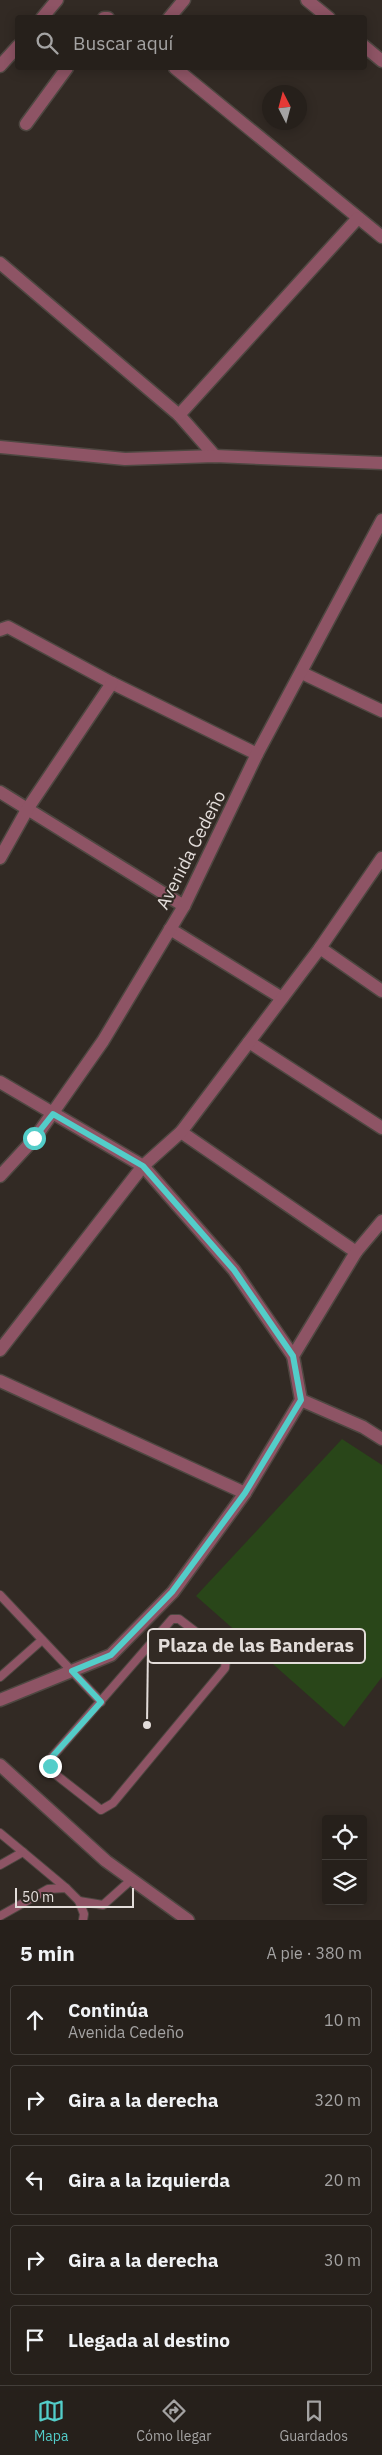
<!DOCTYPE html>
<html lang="es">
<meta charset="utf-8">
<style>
body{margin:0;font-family:"IBM Plex Sans",sans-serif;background:#2e2824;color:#f1f3f6}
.controls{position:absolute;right:15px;bottom:15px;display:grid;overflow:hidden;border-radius:5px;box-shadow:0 2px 12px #0003}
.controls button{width:45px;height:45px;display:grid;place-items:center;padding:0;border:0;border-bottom:1px solid #423e3a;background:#26201b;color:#f1f3f6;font:25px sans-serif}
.compass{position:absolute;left:262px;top:85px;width:45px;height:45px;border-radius:50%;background:#26201b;box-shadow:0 2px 12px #0003;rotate:354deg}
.scale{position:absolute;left:15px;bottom:12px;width:119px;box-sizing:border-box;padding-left:5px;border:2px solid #e3ddda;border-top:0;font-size:14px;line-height:18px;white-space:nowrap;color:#e3ddda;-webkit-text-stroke:4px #322a24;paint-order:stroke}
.stop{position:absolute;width:15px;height:15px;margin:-11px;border:4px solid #53cdc9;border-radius:50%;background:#fff}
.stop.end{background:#53cdc9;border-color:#fff;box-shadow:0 1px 5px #0008}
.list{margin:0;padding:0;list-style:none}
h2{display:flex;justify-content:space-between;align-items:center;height:65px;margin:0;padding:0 20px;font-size:21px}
h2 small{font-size:16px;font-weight:400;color:#a4a3a3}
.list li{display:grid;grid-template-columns:32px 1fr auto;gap:15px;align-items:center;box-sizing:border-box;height:70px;margin:0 10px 10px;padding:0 10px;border:1px solid #423e3a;border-radius:5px}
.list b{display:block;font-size:19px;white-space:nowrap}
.list p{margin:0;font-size:16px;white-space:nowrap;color:#a4a3a3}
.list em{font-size:16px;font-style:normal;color:#a4a3a3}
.icon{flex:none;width:28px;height:28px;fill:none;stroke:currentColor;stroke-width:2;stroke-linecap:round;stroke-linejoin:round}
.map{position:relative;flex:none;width:382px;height:1920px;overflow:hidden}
.search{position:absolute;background:#26201b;box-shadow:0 2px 12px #0003;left:15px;right:15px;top:15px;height:55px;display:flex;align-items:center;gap:12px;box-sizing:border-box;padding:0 18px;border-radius:5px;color:#a4a3a3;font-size:19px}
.sheet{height:465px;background:#26201b}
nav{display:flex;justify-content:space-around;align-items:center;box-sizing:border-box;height:70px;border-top:1px solid #423e3a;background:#26201b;font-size:14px;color:#a4a3a3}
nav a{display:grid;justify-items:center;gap:2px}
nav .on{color:#53cdc9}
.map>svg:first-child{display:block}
</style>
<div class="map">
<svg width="382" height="1920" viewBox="0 0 382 1920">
<rect width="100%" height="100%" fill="#322a24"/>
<!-- green -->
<polygon fill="#294619" points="342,1439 382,1465 382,1677 344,1727 196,1596"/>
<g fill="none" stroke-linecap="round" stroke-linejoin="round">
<!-- service casing -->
<g stroke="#4e4741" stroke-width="10">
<g id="service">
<polyline points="0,1595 101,1702"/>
<polygon points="172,1619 179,1619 222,1652 226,1660 225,1668 113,1803 101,1810 55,1774 50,1765 52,1757"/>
<polyline points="0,1677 42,1640"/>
<polyline points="0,1833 23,1852 0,1865"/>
<polyline points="23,1852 66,1888"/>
<polyline points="79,1901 84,1914 83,1920"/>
<polyline points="0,1916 48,1889 66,1888 79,1901 103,1905 131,1880"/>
</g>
</g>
<!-- minor casing -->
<g stroke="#4e4741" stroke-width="15">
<g id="minor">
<polyline points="307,0 329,18"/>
<polyline points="42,18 57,0"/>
<polyline points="104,18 108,18"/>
<polyline points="169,18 184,0"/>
<polyline points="364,46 382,61"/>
<polyline points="0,66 18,46"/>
<polyline points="175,68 382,237"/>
<polyline points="26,124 67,68"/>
<polyline points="0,263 179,415 215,456"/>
<polyline points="179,415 358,218"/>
<polyline points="0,447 125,459 215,456 382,463"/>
<polyline points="0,630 8,627 112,683 257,754"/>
<polyline points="302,673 382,711"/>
<polyline points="0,792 184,906"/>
<polyline points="0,858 28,808 112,683"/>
<polyline points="170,929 282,998"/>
<polyline points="320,948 382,991"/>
<polyline points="249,1042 382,1128"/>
<polyline points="0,1082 143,1166 234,1270 293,1356"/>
<polyline points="181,1132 356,1252"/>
<polyline points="0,1350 143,1166 181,1132 320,948 382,858"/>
<polyline points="0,1381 245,1493"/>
<polyline points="301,1400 363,1427 382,1439"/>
<polyline points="0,1700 111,1655 173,1592 245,1493 301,1400 293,1356 356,1252 382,1221"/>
</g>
</g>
<!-- tertiary casing -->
<g stroke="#4e4741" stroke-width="15">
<g id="tertiary">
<polyline points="0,1176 35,1138 103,1041 184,906 257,754 382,520"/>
<polyline points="0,1765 106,1861 188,1920"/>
</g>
</g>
<!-- service -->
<use href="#service" stroke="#8e5465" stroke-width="8"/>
<!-- minor -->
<use href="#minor" stroke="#8e5465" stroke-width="12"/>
<!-- tertiary -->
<use href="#tertiary" stroke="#8e5465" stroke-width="12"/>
</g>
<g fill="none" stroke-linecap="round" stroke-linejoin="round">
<!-- route -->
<polyline stroke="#53cdc9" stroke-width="6" points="34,1138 53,1114 143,1166 234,1270 293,1356 301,1400 245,1493 172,1592 111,1655 72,1671 101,1702 52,1757 50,1766"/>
</g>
<g text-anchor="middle" stroke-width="4" stroke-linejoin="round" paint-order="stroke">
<!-- street labels -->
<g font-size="18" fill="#e3ddda" stroke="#322a24">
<text transform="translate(191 850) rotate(-63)" y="6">Avenida Cedeño</text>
</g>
</g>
<!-- callouts -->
<path fill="none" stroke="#e3ddda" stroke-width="2" d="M147 1725L148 1646"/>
<circle fill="#e3ddda" stroke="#322a24" stroke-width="2" cx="147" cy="1725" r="5"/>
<rect fill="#322a24" stroke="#e3ddda" stroke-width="2" x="148" y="1629" width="217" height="34" rx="5"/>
<g font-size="19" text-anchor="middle" font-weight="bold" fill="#e3ddda">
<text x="256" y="1652">Plaza de las Banderas</text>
</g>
</svg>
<div class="controls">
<button><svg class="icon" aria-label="locate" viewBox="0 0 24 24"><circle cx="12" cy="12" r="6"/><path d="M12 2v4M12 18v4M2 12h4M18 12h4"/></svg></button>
<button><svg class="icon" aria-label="layers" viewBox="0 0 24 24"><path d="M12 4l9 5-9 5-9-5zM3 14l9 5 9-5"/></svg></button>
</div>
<svg class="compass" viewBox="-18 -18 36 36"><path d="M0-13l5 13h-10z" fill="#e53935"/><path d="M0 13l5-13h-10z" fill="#a4a3a3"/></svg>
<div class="scale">50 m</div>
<div class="stop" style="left:34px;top:1138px"></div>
<div class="stop end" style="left:50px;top:1766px"></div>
<div class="search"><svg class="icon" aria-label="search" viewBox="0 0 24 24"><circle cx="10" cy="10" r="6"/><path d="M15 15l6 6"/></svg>Buscar aquí</div>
</div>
<section class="sheet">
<h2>5 min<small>A pie · 380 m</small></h2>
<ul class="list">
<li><svg class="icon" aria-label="ahead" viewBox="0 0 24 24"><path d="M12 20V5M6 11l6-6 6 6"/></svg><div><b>Continúa</b><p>Avenida Cedeño</p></div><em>10 m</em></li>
<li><svg class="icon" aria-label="right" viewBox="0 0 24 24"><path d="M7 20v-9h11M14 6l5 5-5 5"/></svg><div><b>Gira a la derecha</b></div><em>320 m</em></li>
<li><svg class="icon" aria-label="left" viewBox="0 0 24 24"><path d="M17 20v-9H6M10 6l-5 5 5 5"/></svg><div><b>Gira a la izquierda</b></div><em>20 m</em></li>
<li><svg class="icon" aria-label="right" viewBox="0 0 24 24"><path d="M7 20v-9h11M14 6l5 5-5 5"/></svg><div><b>Gira a la derecha</b></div><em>30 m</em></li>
<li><svg class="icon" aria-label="arrive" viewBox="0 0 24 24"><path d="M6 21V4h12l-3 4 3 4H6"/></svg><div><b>Llegada al destino</b></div></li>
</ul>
</section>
<nav>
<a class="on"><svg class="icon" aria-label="map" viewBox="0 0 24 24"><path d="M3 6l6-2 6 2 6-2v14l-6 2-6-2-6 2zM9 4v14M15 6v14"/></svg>Mapa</a>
<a><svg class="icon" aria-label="directions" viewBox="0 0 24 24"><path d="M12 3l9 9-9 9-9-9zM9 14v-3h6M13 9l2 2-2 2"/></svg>Cómo llegar</a>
<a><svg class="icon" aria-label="saved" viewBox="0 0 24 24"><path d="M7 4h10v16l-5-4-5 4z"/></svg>Guardados</a>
</nav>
